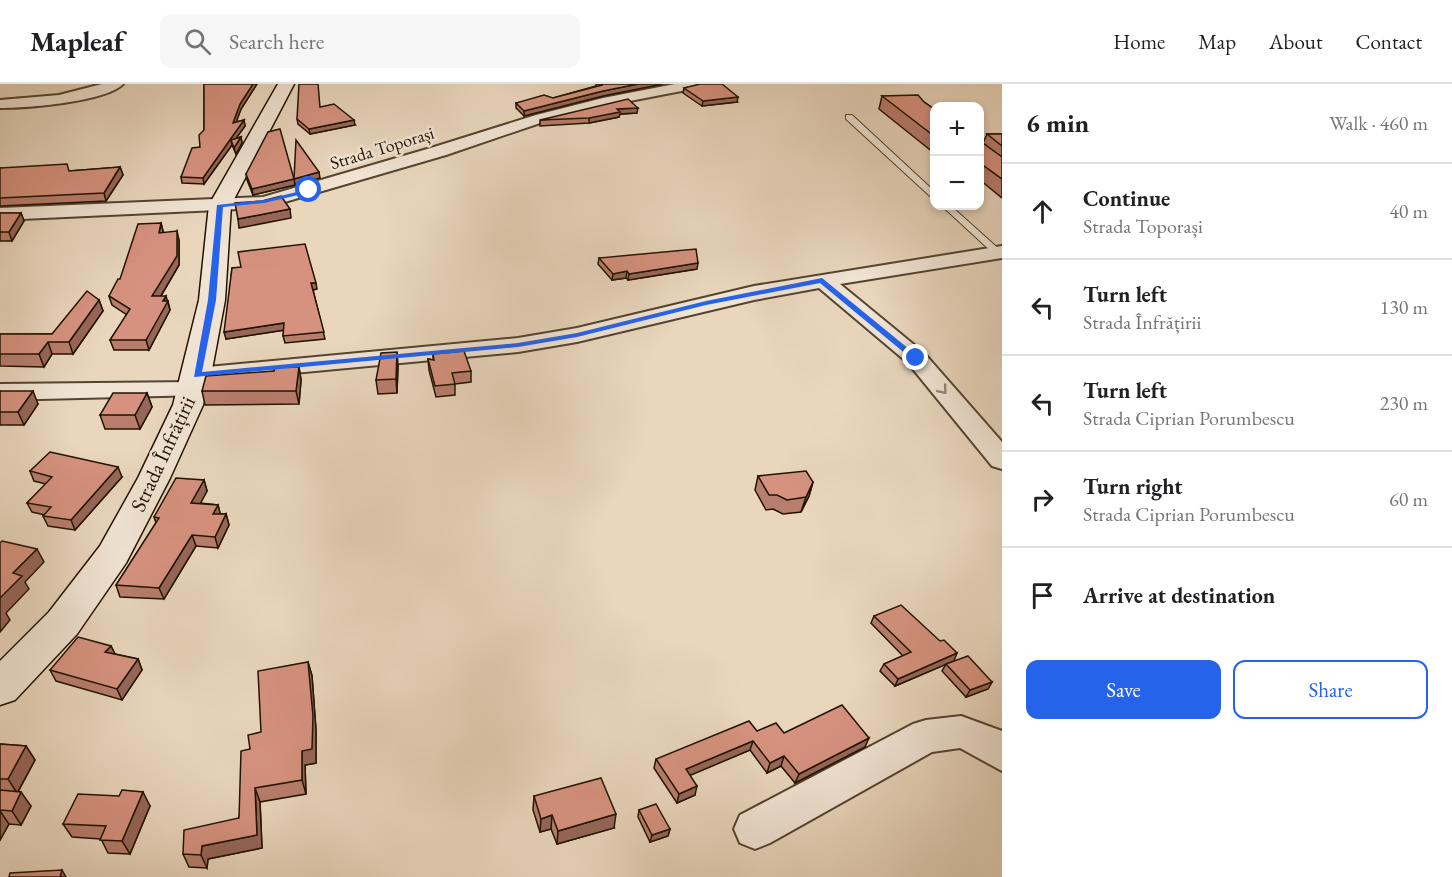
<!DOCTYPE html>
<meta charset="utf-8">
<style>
body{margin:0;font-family:"EB Garamond",serif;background:#f6f6f6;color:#202124}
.controls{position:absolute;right:18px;top:18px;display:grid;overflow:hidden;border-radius:12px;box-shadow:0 3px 9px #0003}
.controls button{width:54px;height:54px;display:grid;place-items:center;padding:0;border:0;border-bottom:2px solid #e0e0e0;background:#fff;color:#202124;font:30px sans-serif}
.stop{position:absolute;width:18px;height:18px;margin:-14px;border:4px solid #2563eb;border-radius:50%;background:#fff}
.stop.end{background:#2563eb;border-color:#fff;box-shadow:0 2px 6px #0008}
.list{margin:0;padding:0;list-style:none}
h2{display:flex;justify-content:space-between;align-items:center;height:78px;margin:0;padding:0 24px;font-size:26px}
h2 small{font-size:20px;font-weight:400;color:#757577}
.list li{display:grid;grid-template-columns:39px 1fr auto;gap:18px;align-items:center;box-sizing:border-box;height:96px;padding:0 24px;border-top:2px solid #e0e0e0}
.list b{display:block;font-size:22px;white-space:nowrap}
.list p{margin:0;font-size:20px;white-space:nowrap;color:#757577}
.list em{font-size:20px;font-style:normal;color:#757577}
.actions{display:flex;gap:12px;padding:18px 24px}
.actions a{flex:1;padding:14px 0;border:2px solid #2563eb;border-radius:12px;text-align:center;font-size:21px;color:#2563eb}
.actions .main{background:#2563eb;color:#fff}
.icon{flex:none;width:33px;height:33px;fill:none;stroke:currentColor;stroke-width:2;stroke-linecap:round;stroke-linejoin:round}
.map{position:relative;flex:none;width:1002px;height:793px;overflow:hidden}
header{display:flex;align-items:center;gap:36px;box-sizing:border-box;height:84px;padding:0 30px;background:#fff;border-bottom:2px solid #e0e0e0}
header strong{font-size:28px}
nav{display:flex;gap:33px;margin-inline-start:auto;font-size:21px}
.search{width:420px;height:54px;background:#f6f6f6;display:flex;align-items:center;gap:15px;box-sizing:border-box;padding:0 21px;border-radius:12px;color:#757577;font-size:22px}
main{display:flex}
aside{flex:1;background:#fff}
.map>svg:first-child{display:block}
</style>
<header>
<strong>Mapleaf</strong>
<div class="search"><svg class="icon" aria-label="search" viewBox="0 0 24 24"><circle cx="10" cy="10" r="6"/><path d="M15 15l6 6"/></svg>Search here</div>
<nav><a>Home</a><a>Map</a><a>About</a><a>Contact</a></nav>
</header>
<main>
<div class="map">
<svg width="1002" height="793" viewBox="0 0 1002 793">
<rect width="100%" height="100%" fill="#e9d6bd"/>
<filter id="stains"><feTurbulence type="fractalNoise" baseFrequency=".00333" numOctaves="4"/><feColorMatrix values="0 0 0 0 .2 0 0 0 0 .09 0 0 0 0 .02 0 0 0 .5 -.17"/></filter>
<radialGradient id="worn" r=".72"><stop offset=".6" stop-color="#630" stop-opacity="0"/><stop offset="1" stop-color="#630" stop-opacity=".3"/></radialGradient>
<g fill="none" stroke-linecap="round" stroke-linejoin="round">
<!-- service casing -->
<g stroke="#534430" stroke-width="2">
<g id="service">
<polygon points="846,31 852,31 934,107 934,113 931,113 846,35"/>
<polygon points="942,122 951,122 1000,166 1000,170 994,170"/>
</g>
</g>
<!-- minor casing -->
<g stroke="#534430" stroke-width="4">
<g id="minor">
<path d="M 102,0 L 123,0 C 106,18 26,24 0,24 L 0,16 L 59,11 Z"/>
<polygon points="675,0 704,0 697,4 604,22 546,37 446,71 264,124 0,136 0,124 263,113 434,63 536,31 603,14"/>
<polygon points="1002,162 1002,174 840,200 924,269 1002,358 1002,385 992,382 908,279 819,204 754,216 577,258 518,268 197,298 188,296 185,291 188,286 197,284 518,254 577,244 754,202"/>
<polygon points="193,298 202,301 206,306 202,311 0,316 0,300"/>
<polygon points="961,632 1002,647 1002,687 960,664 932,668 770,759 755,765 740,759 734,745 740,731 913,640 926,636"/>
</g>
</g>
<!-- secondary casing -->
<g stroke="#211301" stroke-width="3">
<polygon id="secondary" points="278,0 294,0 231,121 225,216 211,291 203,321 170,394 126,479 77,550 15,616 0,621 0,577 49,528 100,462 138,394 173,321 199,216 209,121"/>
</g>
<!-- service -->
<use href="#service" fill="#f1e4d4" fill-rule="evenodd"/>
<!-- minor -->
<use href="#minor" fill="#f1e4d4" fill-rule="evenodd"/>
<!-- secondary -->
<use href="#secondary" fill="#f1e4d4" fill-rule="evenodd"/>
</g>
<!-- wall -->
<g fill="#b87e6d" stroke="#211301" stroke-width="1.5">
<polygon points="204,0 257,0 241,25 236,38 244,36 245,42 236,54 241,53 242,59 236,70 232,61 204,100 182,99 181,93 200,63 204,46"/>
<polygon points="596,0 663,0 603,12 524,32 516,24 516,19 553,14 596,2"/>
<polygon points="699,1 737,18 702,22 683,9 684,4"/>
<polygon points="882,12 924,18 934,25 934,69 879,25"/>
<polygon points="320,23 355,41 310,50 298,40 297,35"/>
<polygon points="637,29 620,30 619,33 589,39 540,42 540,36"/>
<polygon points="987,50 1002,50 1002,114 980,96 980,51 983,59"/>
<polygon points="120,83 123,91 106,117 0,122 0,84 69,87"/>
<polygon points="246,90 295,101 253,111 247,96"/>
<polygon points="0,129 21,129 24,137 12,157 0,157"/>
<polygon points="161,139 163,148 179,156 179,181 161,212 168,217 170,226 149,266 114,266 110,256 127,231 112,221 109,212"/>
<polygon points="599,174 697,185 628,196 626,194 612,196 598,180"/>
<polygon points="232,184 317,205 313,206 325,255 285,259 283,252 284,246 226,255"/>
<polygon points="99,216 103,227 73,270 52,270 44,283 0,282 0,250 52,250"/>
<polygon points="433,270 471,287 471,298 455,300 455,311 436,313 429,286 428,275 433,276"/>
<polygon points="398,281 397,309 378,310 376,296"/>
<polygon points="299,283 301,296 299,320 205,321 202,307 274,287"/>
<polygon points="0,307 38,320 24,341 0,341"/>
<polygon points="147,309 152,323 140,345 105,345 100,331"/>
<polygon points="30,387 122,393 75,446 48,442 43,432 45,431 32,428 27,419 46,400 34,397"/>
<polygon points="758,392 813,398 809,412 801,428 783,430 773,425 766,426 755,406"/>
<polygon points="204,396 207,407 200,419 218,421 220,430 226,430 229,441 218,464 196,462 164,515 120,513 116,501 156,439 154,433"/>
<polygon points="874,532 954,577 947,579 992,598 988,605 966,613 942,587 946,580 895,602 880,587 884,580 903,572 871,539"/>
<polygon points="111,562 115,570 138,575 142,586 122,616 56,597 50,586"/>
<polygon points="308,578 312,592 316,646 316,679 305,681 306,710 260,718 262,764 208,775 207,784 189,783 183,770 239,734 250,665"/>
<polygon points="757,647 784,649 865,663 795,699 781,682 767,689 750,666 690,691 695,711 677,719 654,684 656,675"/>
<polygon points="0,660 26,662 35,676 18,708 31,722 21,741 9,740 0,756"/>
<polygon points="534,712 614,744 557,760 551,745 540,748 533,726"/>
<polygon points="150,722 130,770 108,769 101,755 72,753 63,740"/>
<polygon points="639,726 670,745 668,752 650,758 638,733"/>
</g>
<!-- shaded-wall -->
<g fill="#966659" stroke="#211301" stroke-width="1.5">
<polygon points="253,0 257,0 241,25 234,44 233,39 240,20"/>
<polygon points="638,0 663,0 603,12 524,32 524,27 603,7"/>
<polygon points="738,13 737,18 702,22 703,17"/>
<polygon points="638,24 637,29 620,30 619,33 589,39 589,34 617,25"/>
<polygon points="244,36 245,42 232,60 231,56 232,61 204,100 203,94"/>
<polygon points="354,36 355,41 310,50 309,45"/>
<polygon points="241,53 242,59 236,70 234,64"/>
<polygon points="120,83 123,91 106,117 104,109"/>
<polygon points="319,88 320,94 295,101 294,95"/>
<polygon points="294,95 295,101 253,111 252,105"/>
<polygon points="290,125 291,134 239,144 238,135"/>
<polygon points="21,129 24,137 12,157 9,148"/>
<polygon points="161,139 163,147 161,158 159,149"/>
<polygon points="177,147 179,156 179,181 155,222 152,212"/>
<polygon points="698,179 697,185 628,196 629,190"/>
<polygon points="627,187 626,194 612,196 613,190"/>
<polygon points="311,199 316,199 317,205 312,206"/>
<polygon points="166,212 170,226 149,266 146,256"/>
<polygon points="99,216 103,227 73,270 69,258"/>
<polygon points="284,239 285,246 226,255 224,248"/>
<polygon points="48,258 52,270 44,283 39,270"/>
<polygon points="397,268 398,281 397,309 396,295"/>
<polygon points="299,283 301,296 299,320 296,307"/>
<polygon points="33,307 38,320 24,341 18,328"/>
<polygon points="147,309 152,323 140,345 135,331"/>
<polygon points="118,383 122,393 75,446 71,436"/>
<polygon points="204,396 207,407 195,430 191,419"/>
<polygon points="813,398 809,412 801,428 806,413"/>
<polygon points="218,421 221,432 213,430"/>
<polygon points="226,430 229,441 218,464 215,453"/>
<polygon points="192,451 196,462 164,515 159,504"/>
<polygon points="37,465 44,478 25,498 29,505 6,529 10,536 0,548 0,514 13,489"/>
<polygon points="111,562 116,572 105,568"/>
<polygon points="957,569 954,577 895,602 898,595"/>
<polygon points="138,575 142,586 122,616 117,605"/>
<polygon points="308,578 312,592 316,646 316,679 305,681 306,710 302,696 302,667"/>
<polygon points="992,598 988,605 966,613 970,606"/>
<polygon points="869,654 865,663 795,699 799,690"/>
<polygon points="753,657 750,666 684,694 686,685"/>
<polygon points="26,662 35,676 17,709 8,695"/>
<polygon points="784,672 781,682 767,689 770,679"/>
<polygon points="697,702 695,711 677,719 679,710"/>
<polygon points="255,704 260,718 262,764 208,775 207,784 201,771 202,762 257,751"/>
<polygon points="21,708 31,722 21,741 12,727"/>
<polygon points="143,708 150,722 130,770 122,757"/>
<polygon points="0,727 9,740 0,756"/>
<polygon points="616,730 614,744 557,760 558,747"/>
<polygon points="552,731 551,745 540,748 541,735"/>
<polygon points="670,745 668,752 650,758 652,751"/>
<polygon points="62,786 66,793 60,793"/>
</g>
<!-- building -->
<g fill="#d6927f" stroke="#211301" stroke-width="1.5">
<polygon points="204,0 253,0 240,20 233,39 244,36 203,94 181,93 192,64 200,63 199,51 204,46"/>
<polygon points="299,0 318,0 320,23 334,20 354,36 309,45 297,35"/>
<polygon points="601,0 638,0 603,7 524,27 516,19 544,11 553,14 602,1"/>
<polygon points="700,0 722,0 738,13 703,17 684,4"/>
<polygon points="918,11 924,18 934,25 934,52 882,12"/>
<polygon points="628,15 638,24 617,25 620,28 589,34 540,36"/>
<polygon points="280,45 294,95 252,105 246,90 268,48"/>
<polygon points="987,50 1002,50 1002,62"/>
<polygon points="980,51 983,51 983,59 1002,73 1002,95 980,79"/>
<polygon points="241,53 234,64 231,56"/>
<polygon points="296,56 319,88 294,95"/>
<polygon points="67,80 69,87 120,83 104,109 0,114 0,84"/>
<polygon points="281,112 290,125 238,135 235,119 262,117"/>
<polygon points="0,129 21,129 9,148 0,148"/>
<polygon points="161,139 159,149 177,147 177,172 152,212 166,212 163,217 168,217 146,256 110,256 130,225 109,212 118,195 120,195 138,140"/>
<polygon points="305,160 316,199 311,199 324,248 283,252 284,239 224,248 232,184 241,183 238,168"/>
<polygon points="696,165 698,179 629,190 627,187 613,190 599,174"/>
<polygon points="87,207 99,216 69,258 48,258 39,270 0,270 0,250 52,250"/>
<polygon points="464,267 471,287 452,289 455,300 435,302 428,275 434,276 433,270"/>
<polygon points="397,268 396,295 376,296 381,269"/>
<polygon points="275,283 299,283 296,307 202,307 206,292 274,287"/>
<polygon points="0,307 33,307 18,328 0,328"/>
<polygon points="113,309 147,309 135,331 100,331"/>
<polygon points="50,368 118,383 71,436 43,432 51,423 27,419 52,393 30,387"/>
<polygon points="806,387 813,398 806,413 787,416 777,411 769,411 758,392"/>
<polygon points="176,394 204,396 191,419 218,421 213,430 226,430 215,453 192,451 159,504 116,501 159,434 154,433"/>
<polygon points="2,457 37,465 13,489 22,492 0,514 0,459"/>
<polygon points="901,521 940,557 944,556 957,569 898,595 884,580 911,568 874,532"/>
<polygon points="78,553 111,562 105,568 138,575 117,605 50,586"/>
<polygon points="968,572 992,598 970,606 946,580"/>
<polygon points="308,578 313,632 312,665 302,667 302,696 255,704 257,751 202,762 201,771 183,770 184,746 239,734 241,667 250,665 248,651 261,648 258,587"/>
<polygon points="842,621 869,654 799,690 784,672 770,679 753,657 686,685 697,702 679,710 656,675 749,637 757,647 776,639 784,649"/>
<polygon points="0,660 26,662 8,695 0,695"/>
<polygon points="601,694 616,730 558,747 552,731 541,735 534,712"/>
<polygon points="0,706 21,708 12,727 0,726"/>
<polygon points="122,706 143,708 122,757 100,756 106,742 63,740 78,710 119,712"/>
<polygon points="656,720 670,745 652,751 639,726"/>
<polygon points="62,786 60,793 9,793 10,789"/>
</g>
<!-- one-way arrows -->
<defs><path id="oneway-chevron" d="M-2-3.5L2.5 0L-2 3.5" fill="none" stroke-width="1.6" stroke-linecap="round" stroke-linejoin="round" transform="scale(1.5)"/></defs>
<use stroke="#938675" href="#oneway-chevron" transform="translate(943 306) rotate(50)"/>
<!-- route -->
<polygon fill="#2563eb" points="309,105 311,108 264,119 223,123 216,216 202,288 518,259 577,249 706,217 822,194 920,274 913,276 820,199 706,221 577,253 518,263 194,293 208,216 217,121 264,116"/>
<g text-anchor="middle" stroke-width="5" stroke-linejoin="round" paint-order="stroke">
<!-- far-street labels -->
<g font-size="18" fill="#211301" stroke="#f1e4d4">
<text transform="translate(382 64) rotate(-17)" y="6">Strada Toporași</text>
</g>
<!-- street labels -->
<g font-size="21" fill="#211301" stroke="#f1e4d4">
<text transform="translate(163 370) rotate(-65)" y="7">Strada Înfrățirii</text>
</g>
</g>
<rect width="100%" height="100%" filter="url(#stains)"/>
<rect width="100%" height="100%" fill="url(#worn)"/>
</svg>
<div class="controls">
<button>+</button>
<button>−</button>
</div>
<div class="stop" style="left:309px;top:106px"></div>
<div class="stop end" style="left:916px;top:274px"></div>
</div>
<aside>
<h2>6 min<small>Walk · 460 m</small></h2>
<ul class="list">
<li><svg class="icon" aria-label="ahead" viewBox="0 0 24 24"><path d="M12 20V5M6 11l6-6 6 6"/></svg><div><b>Continue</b><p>Strada Toporași</p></div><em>40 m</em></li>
<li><svg class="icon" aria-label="left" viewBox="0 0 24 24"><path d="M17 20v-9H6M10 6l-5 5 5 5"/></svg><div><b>Turn left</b><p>Strada Înfrățirii</p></div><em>130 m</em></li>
<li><svg class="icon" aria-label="left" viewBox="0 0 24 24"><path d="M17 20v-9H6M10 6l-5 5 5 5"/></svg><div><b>Turn left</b><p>Strada Ciprian Porumbescu</p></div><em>230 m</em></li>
<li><svg class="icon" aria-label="right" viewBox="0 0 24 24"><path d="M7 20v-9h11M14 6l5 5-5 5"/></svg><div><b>Turn right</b><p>Strada Ciprian Porumbescu</p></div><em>60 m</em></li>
<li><svg class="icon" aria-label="arrive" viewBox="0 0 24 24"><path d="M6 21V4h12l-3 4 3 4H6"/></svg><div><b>Arrive at destination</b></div></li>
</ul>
<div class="actions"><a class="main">Save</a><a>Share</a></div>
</aside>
</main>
